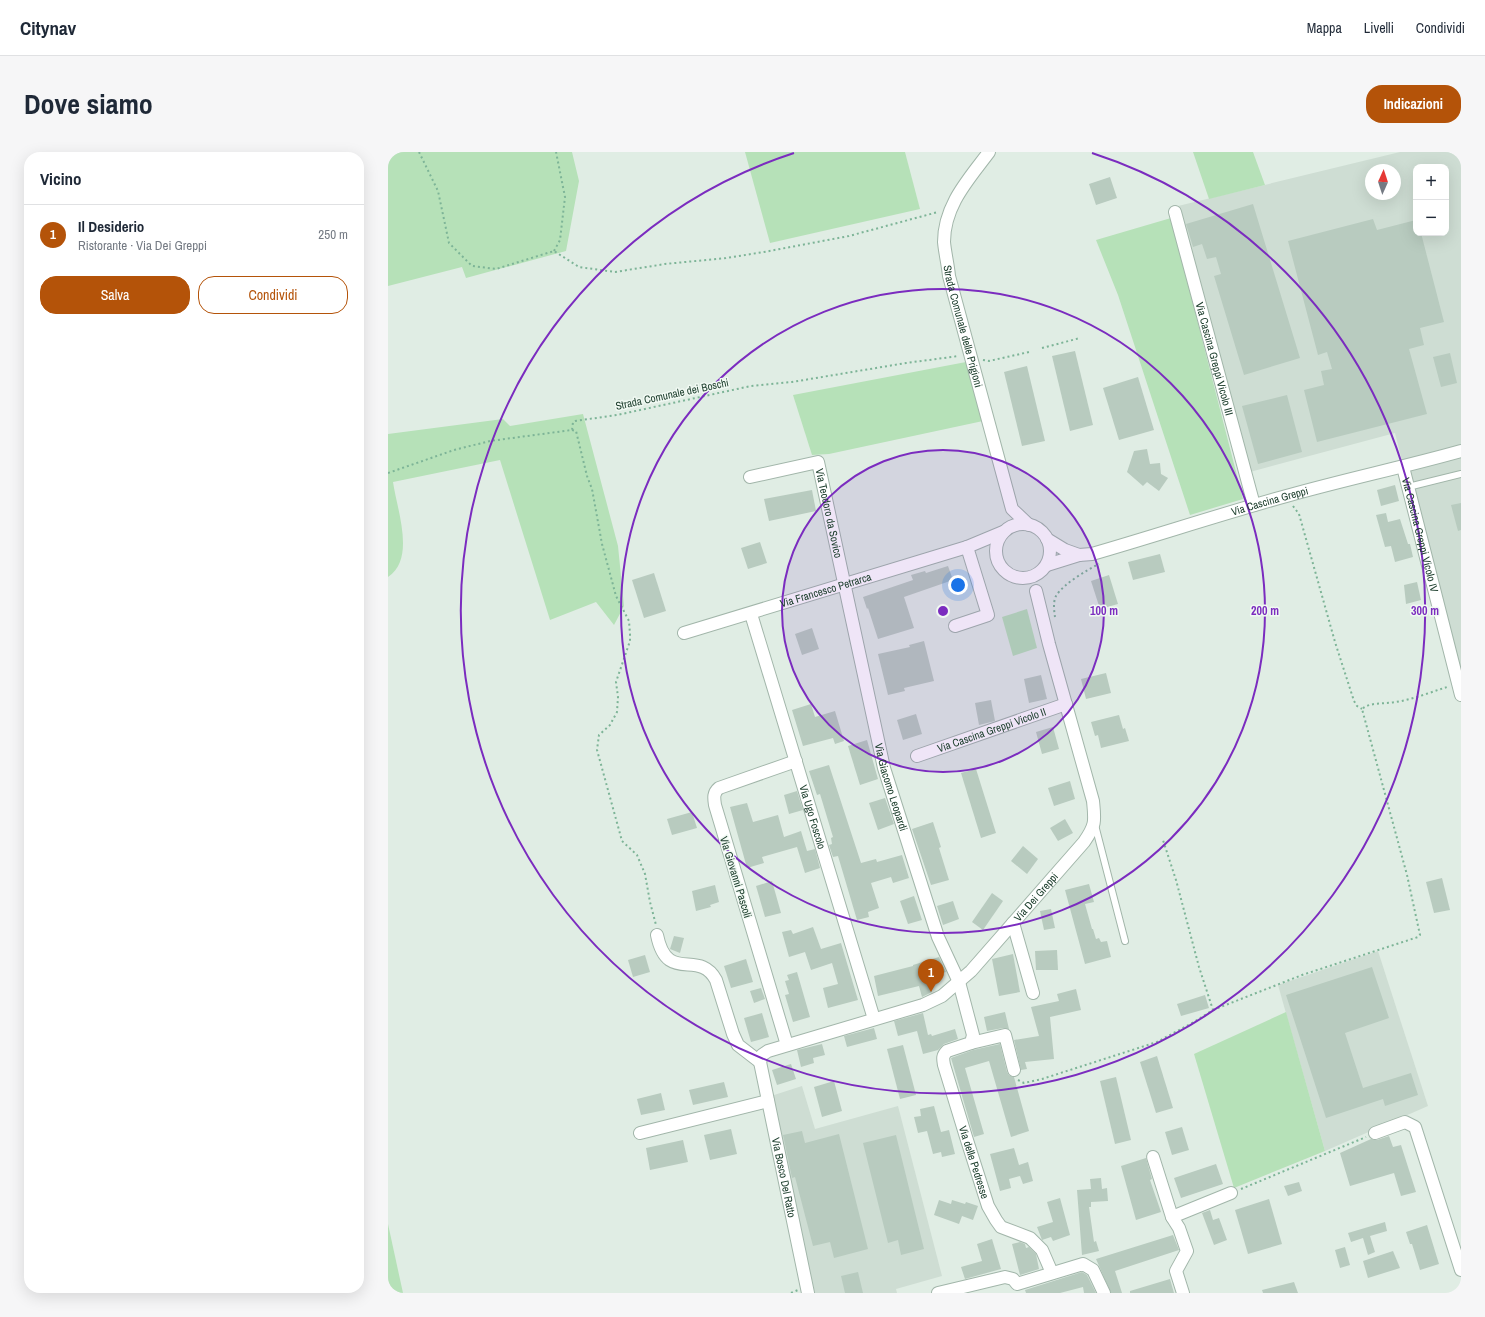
<!DOCTYPE html>
<html lang="it">
<meta charset="utf-8">
<style>
body{margin:0;font-family:"Archivo Narrow",sans-serif;background:#f6f6f7;color:#1f2937}
.controls{position:absolute;right:12px;top:12px;display:grid;overflow:hidden;border-radius:8px;box-shadow:0 4px 16px #0002}
.controls button{width:36px;height:36px;display:grid;place-items:center;padding:0;border:0;border-bottom:1px solid #e0e1e3;background:#fff;color:#1f2937;font:20px sans-serif}
.compass{position:absolute;left:977px;top:12px;width:36px;height:36px;border-radius:50%;background:#fff;box-shadow:0 4px 16px #0002;rotate:3deg}
.you{position:absolute;left:570px;top:433px;width:14px;height:14px;margin:-10px;border:3px solid #fff;border-radius:50%;background:#1a73e8;box-shadow:0 0 0 6px #1a73e833}
.badge{display:grid;place-items:center;width:26px;height:26px;border-radius:50%;background:#b45309;color:#fff;font-size:13px;font-weight:700}
.pin{position:absolute;translate:-50% -33px;filter:drop-shadow(0 1px 2px #0008)}
.pin::after{content:'';position:absolute;top:21px;width:14px;height:12px;background:inherit;clip-path:polygon(0 0,100% 0,50% 100%)}
.list{margin:0;padding:0;list-style:none}
h2{display:flex;justify-content:space-between;align-items:center;height:52px;margin:0;padding:0 16px;font-size:17px}
h2 small{font-size:13px;font-weight:400;color:#747a83}
.list li{display:grid;grid-template-columns:26px 1fr auto;gap:12px;align-items:center;box-sizing:border-box;height:60px;padding:0 16px;border-top:1px solid #e0e1e3}
.list b{display:block;font-size:15px;white-space:nowrap}
.list p{margin:0;font-size:13px;white-space:nowrap;color:#747a83}
.list em{font-size:13px;font-style:normal;color:#747a83}
.actions{display:flex;gap:8px;padding:12px 16px}
.actions a{flex:1;padding:9px 0;border:1px solid #b45309;border-radius:16px;text-align:center;font-size:14px;color:#b45309}
.actions .main{background:#b45309;color:#fff}
.map{position:relative;flex:none;width:1073px;height:1141px;overflow:hidden;border-radius:16px}
header{display:flex;align-items:center;gap:24px;box-sizing:border-box;height:56px;padding:0 20px;background:#fff;border-bottom:1px solid #e0e1e3}
header strong{font-size:19px}
nav{display:flex;gap:22px;margin-inline-start:auto;font-size:14px}
.intro{display:flex;align-items:center;justify-content:space-between;box-sizing:border-box;height:96px;padding:0 24px}
h1{margin:0;font-size:28px}
.button{padding:10px 18px;border-radius:16px;background:#b45309;color:#fff;font-size:14px;font-weight:700}
main{display:flex;gap:24px;padding:0 24px}
aside{flex:1;background:#fff;border-radius:16px;box-shadow:0 4px 16px #0002}
.map>svg:first-child{display:block}
</style>
<header>
<strong>Citynav</strong>
<nav><a>Mappa</a><a>Livelli</a><a>Condividi</a></nav>
</header>
<div class="intro"><h1>Dove siamo</h1><a class="button">Indicazioni</a></div>
<main>
<aside>
<h2>Vicino<small></small></h2>
<ul class="list">
<li><span class="badge">1</span><div><b>Il Desiderio</b><p>Ristorante · Via Dei Greppi</p></div><em>250 m</em></li>
</ul>
<div class="actions"><a class="main">Salva</a><a>Condividi</a></div>
</aside>
<div class="map">
<svg width="1073" height="1141" viewBox="0 0 1073 1141">
<rect width="100%" height="100%" fill="#e0ede4"/>
<!-- built -->
<g fill="#ceddd3" fill-rule="evenodd">
<path d="M 1012,0 L 1073,0 L 1073,545 L 1007,281 L 862,320 L 790,54 ZM 1028,15 L 1058,15 L 1058,81 L 1028,81 ZM 983,18 L 1007,18 L 1007,42 L 983,42 Z"/>
<polygon points="990,799 1040,954 937,999 890,833"/>
<polygon points="414,934 427,977 510,954 554,1124 508,1137 509,1141 427,1141 383,944"/>
</g>
<!-- green -->
<g fill="#b6e1b8">
<polygon points="0,0 184,0 191,29 178,99 78,126 74,115 0,134"/>
<polygon points="357,0 517,0 532,57 382,91"/>
<polygon points="805,0 865,0 877,33 821,47"/>
<polygon points="783,66 855,347 802,363 730,143 708,88"/>
<polygon points="578,210 595,269 441,302 424,303 405,243"/>
<path d="M 195,262 L 230,394 L 236,454 L 226,473 L 208,450 L 162,468 L 112,308 L 5,330 C 9,358 28,407 0,425 L 0,282 L 115,267 L 122,274 Z"/>
<polygon points="639,457 649,496 625,504 614,465"/>
<polygon points="898,860 937,999 846,1036 806,902"/>
<polygon points="0,1072 15,1141 0,1141"/>
</g>
<!-- building -->
<g fill="#b8cbbf">
<polygon points="722,25 729,46 708,53 701,32"/>
<polygon points="865,52 912,206 856,223 826,124 833,122 828,105 819,107 814,92 805,95 798,72"/>
<polygon points="985,67 989,78 1028,68 1028,81 1033,81 1056,170 1032,176 1036,193 1021,197 1039,262 929,290 916,238 936,233 933,219 944,217 939,200 930,203 900,89"/>
<polygon points="687,199 705,273 682,279 664,204"/>
<polygon points="1062,201 1069,231 1053,235 1045,205"/>
<polygon points="639,214 657,289 634,294 616,220"/>
<polygon points="750,225 766,278 731,288 715,236"/>
<polygon points="899,243 914,300 870,312 854,254"/>
<polygon points="759,297 762,312 772,311 773,322 780,326 771,339 759,330 755,334 739,320 746,299"/>
<polygon points="1007,333 1011,349 993,354 989,338"/>
<polygon points="424,338 428,359 381,369 376,347"/>
<polygon points="1073,351 1073,378 1070,379 1063,353"/>
<polygon points="998,361 1000,370 1012,367 1020,392 1022,392 1025,405 1007,410 1003,394 997,395 988,363"/>
<polygon points="372,390 379,411 360,417 353,396"/>
<polygon points="772,402 777,420 745,428 740,410"/>
<polygon points="560,414 565,428 516,445 526,476 490,487 480,456 479,457 475,445 525,428 523,423 537,419 538,421"/>
<polygon points="266,421 278,459 256,466 244,428"/>
<polygon points="721,423 730,452 712,457 703,429"/>
<polygon points="1029,430 1033,448 1018,452 1016,433"/>
<polygon points="424,476 431,497 414,503 407,482"/>
<polygon points="536,489 546,529 516,536 517,539 500,543 490,502 522,495 521,493"/>
<polygon points="718,521 723,541 698,547 693,527"/>
<polygon points="653,523 659,547 641,551 636,527"/>
<polygon points="603,548 607,569 591,573 587,551"/>
<polygon points="423,552 427,565 447,559 456,589 447,592 445,586 415,594 404,558"/>
<polygon points="528,562 534,582 515,588 509,568"/>
<polygon points="731,563 735,577 737,576 741,589 713,596 710,583 707,584 703,570"/>
<polygon points="665,575 671,597 654,602 648,580"/>
<polygon points="479,588 490,627 472,633 460,594"/>
<polygon points="441,613 473,711 488,707 489,710 514,703 521,726 505,731 503,725 483,731 491,756 480,760 481,765 469,768 450,704 445,705 441,693 444,692 443,686 445,685 432,642 429,643 421,619"/>
<polygon points="588,617 608,681 593,686 573,621"/>
<polygon points="682,629 687,647 666,654 660,636"/>
<polygon points="409,639 415,658 401,662 396,643"/>
<polygon points="497,646 506,672 490,678 481,651"/>
<polygon points="359,651 365,670 390,663 396,685 413,679 419,699 427,697 432,716 417,721 409,695 374,705 376,711 359,716 342,655"/>
<polygon points="304,660 309,676 284,683 279,667"/>
<polygon points="677,667 685,681 670,689 662,676"/>
<polygon points="545,670 553,695 551,696 561,728 543,733 524,677"/>
<polygon points="635,694 650,707 639,722 623,709"/>
<polygon points="1054,726 1062,758 1046,761 1038,730"/>
<polygon points="384,729 393,761 377,765 368,734"/>
<polygon points="701,732 706,750 697,752 704,777 705,777 708,787 711,786 713,790 719,789 723,805 697,812 677,738"/>
<polygon points="327,733 331,750 322,753 323,755 308,759 304,739"/>
<polygon points="604,741 615,749 595,778 584,770"/>
<polygon points="526,744 534,768 520,772 512,749"/>
<polygon points="565,749 571,767 555,773 549,754"/>
<polygon points="663,757 667,776 656,778 652,759"/>
<polygon points="425,775 433,797 453,791 470,848 440,856 435,836 450,832 444,811 423,818 417,800 401,805 394,780 403,778 405,782"/>
<polygon points="286,784 296,786 292,801 282,797"/>
<polygon points="669,798 670,818 648,818 647,799"/>
<polygon points="625,802 632,840 611,844 604,807"/>
<polygon points="257,803 262,820 245,825 240,808"/>
<polygon points="551,805 558,820 540,825 544,840 534,845 531,834 490,844 486,824 525,814 525,813"/>
<polygon points="358,807 365,830 343,836 336,814"/>
<polygon points="984,815 1001,866 957,881 975,936 1023,921 1030,943 997,954 995,947 938,966 898,843"/>
<polygon points="409,820 422,865 405,870 397,843 401,842 397,829 401,828 399,823"/>
<polygon points="373,836 377,847 366,851 362,839"/>
<polygon points="688,837 693,858 662,865 666,907 637,910 639,917 633,918 626,888 651,884 643,855 671,849 669,842"/>
<polygon points="817,843 821,856 793,864 789,852"/>
<polygon points="617,860 621,877 615,876 599,879 596,865"/>
<polygon points="374,861 381,885 363,890 356,866"/>
<polygon points="535,861 540,883 543,882 544,884 567,877 570,887 556,892 550,898 535,902 529,879 510,884 506,869"/>
<polygon points="486,876 489,887 459,895 456,884"/>
<polygon points="434,892 437,903 425,906 426,911 413,915 409,898"/>
<polygon points="612,892 619,920 621,923 626,925 641,979 623,985 601,909 577,916 596,982 586,985 563,906 585,898"/>
<polygon points="515,893 528,943 512,947 499,897"/>
<polygon points="769,904 785,956 768,961 752,910"/>
<polygon points="403,912 408,927 389,933 384,918"/>
<polygon points="728,925 743,988 727,992 712,929"/>
<polygon points="446,929 454,959 434,965 426,935"/>
<polygon points="336,930 340,945 305,953 301,938"/>
<polygon points="273,941 277,958 253,963 249,947"/>
<polygon points="546,954 553,980 561,978 567,1002 554,1005 553,1000 545,1002 539,979 530,981 526,965 533,964 532,957"/>
<polygon points="794,975 801,998 784,1003 777,980"/>
<polygon points="343,977 349,1002 322,1008 316,983"/>
<polygon points="414,979 417,991 451,982 480,1097 446,1106 442,1090 425,1094 407,1025 404,1026 395,983"/>
<polygon points="508,983 536,1097 513,1103 510,1088 500,1091 475,991"/>
<polygon points="1001,984 1005,995 1013,993 1028,1040 1013,1044 1006,1021 962,1034 952,1001 983,987 989,988"/>
<polygon points="295,988 300,1010 262,1018 258,996"/>
<polygon points="626,996 631,1013 640,1010 645,1029 635,1032 632,1024 621,1027 623,1036 612,1039 602,1002"/>
<polygon points="758,1006 764,1027 762,1028 773,1060 748,1068 733,1014"/>
<polygon points="828,1012 835,1032 793,1046 786,1026"/>
<polygon points="713,1026 714,1037 719,1036 720,1049 703,1050 703,1055 701,1055 706,1090 708,1089 711,1099 694,1103 689,1038 703,1037 702,1027"/>
<polygon points="911,1030 914,1039 900,1044 896,1034"/>
<polygon points="672,1046 682,1083 665,1089 663,1085 654,1088 649,1075 665,1070 659,1050"/>
<polygon points="881,1047 894,1092 860,1102 847,1058"/>
<polygon points="551,1048 563,1052 564,1048 577,1052 578,1050 590,1054 585,1068 574,1064 571,1072 546,1063"/>
<polygon points="822,1058 825,1068 831,1066 839,1088 826,1093 814,1061"/>
<polygon points="997,1070 999,1079 982,1084 987,1100 980,1103 975,1086 963,1090 960,1081"/>
<polygon points="1039,1073 1051,1112 1032,1118 1024,1092 1022,1092 1018,1080"/>
<polygon points="785,1083 791,1098 727,1119 734,1141 723,1141 708,1107"/>
<polygon points="604,1087 613,1117 577,1127 573,1115 594,1109 589,1092"/>
<polygon points="632,1090 637,1092 638,1096 641,1095 648,1102 651,1117 632,1123 624,1092"/>
<polygon points="957,1095 962,1113 952,1116 947,1098"/>
<polygon points="1005,1099 1012,1116 980,1126 975,1109"/>
<polygon points="470,1120 475,1141 457,1141 453,1124"/>
<polygon points="694,1120 699,1123 708,1141 696,1141 695,1135 672,1141 638,1141 637,1138"/>
<polygon points="782,1127 786,1141 742,1141 742,1139"/>
<polygon points="906,1130 910,1141 875,1141 874,1138"/>
</g>
<g fill="none" stroke-linecap="round" stroke-linejoin="round">
<!-- lane casing -->
<g stroke="#a2b6aa" stroke-width="8">
<g id="lane">
<polyline points="1020,335 1073,322"/>
<polyline points="707,673 737,789"/>
</g>
</g>
<!-- street casing -->
<g stroke="#a2b6aa" stroke-width="14">
<g id="street">
<path id="s1" d="M 601,0 C 581,27 556,53 556,90 C 557,101 560,113 561,124 L 624,357 L 641,373"/>
<path id="s2" d="M 787,60 L 866,353"/>
<path id="s3" d="M 1015,315 L 1073,543"/>
<path id="s4" d="M 362,325 L 430,310 L 496,616 L 550,785 L 571,830 L 585,883 L 583,891 L 559,899 C 554,904 555,907 556,913 L 578,985 L 600,1054 L 608,1068 L 613,1075 L 642,1086 L 654,1098 L 664,1121"/>
<circle cx="635" cy="399" r="27"/>
<polyline points="659,387 677,398 691,403"/>
<path id="s5" d="M 659,413 L 691,403 L 704,402 C 770,383 836,361 902,343 C 959,327 1016,315 1073,299"/>
<path id="s6" d="M 363,462 L 486,867"/>
<polyline points="567,474 600,463 579,395"/>
<path id="s7" d="M 296,481 L 579,395 L 615,380"/>
<path id="s8" d="M 529,604 L 678,552"/>
<polyline points="625,771 645,841"/>
<path d="M 269,783 C 279,833 311,796 328,828 L 345,882 L 350,893 L 372,910"/>
<polyline points="583,891 617,883 626,918"/>
<path d="M 399,893 L 327,653 C 326,646 325,641 331,636 L 408,609"/>
<path id="s9" d="M 372,910 L 374,903 L 380,899 L 535,853 L 554,844 L 583,819 L 696,690 C 708,673 707,669 705,649 L 661,492 L 648,439"/>
<path id="s10" d="M 372,910 L 420,1141"/>
<polyline points="252,981 380,949"/>
<polyline points="987,981 1017,970 1027,975 1073,1118"/>
<polyline points="765,1005 784,1065"/>
<polyline points="550,1141 617,1125 625,1127 629,1132 695,1112 705,1118 716,1141"/>
<polyline points="795,1141 788,1119 799,1099 791,1076 784,1065 843,1041"/>
</g>
</g>
<!-- path -->
<g stroke="#7db497" stroke-width="2" stroke-dasharray="2 3" stroke-linecap="butt">
<polyline points="31,0 50,39 61,91 84,114 108,117 166,99 191,115 227,120 277,112 338,106 376,100 461,84 550,60"/>
<polyline points="166,99 172,88 177,45 168,0"/>
<polyline points="654,196 692,186"/>
<polyline points="595,208 601,209 641,200"/>
<polyline points="184,278 188,279 199,324 204,337 214,392 228,444 241,469 242,482 242,489 228,530 230,545 229,560 222,573 211,583 209,598 234,689 249,703 257,722 262,750 268,773"/>
<polyline points="0,321 66,298 102,289 184,278 185,270 187,269 229,263 363,234 404,230 518,211 571,204"/>
<polyline points="905,354 911,362 947,490 966,549 969,554 974,557"/>
<path d="M 667,465 C 666,458 665,450 668,444 C 675,432 699,418 711,412"/>
<path d="M 825,858 L 914,823 L 1030,785 L 1032,783 L 1019,723 L 974,557 C 981,551 990,552 998,551 C 1019,550 1040,541 1059,535"/>
<polyline points="630,928 636,931 654,927 769,890 806,870 825,858 811,815 788,728 775,688"/>
<polyline points="853,1037 978,985"/>
<polyline points="403,1141 410,1138"/>
</g>
<!-- lane -->
<use href="#lane" stroke="#fff" stroke-width="6"/>
<!-- street -->
<use href="#street" stroke="#fff" stroke-width="12"/>
</g>
<!-- distance rings -->
<circle cx="555" cy="459" r="161" fill="#7b2cbf" fill-opacity=".12"/>
<g fill="none" stroke="#7b2cbf" stroke-width="2">
<circle cx="555" cy="459" r="161"/>
<circle cx="555" cy="459" r="322"/>
<path d="M704 1A482 482 0 1 1 406 1"/>
</g>
<g text-anchor="middle" stroke-width="3" stroke-linejoin="round" paint-order="stroke">
<!-- street labels -->
<g font-size="11" fill="#1f402f" stroke="#f1f9f3">
<text dy="4" stroke="none"><textPath href="#s1" startOffset="189">Strada Comunale delle Prigioni</textPath></text>
<text dy="4" stroke="none"><textPath href="#s2" startOffset="152">Via Cascina Greppi Vicolo III</textPath></text>
<text transform="translate(284 242) rotate(-12)" y="4">Strada Comunale dei Boschi</text>
<text dy="4" stroke="none"><textPath href="#s5" startOffset="232">Via Cascina Greppi</textPath></text>
<text dy="4" stroke="none"><textPath href="#s4" startOffset="122">Via Teodoro da Sovico</textPath></text>
<text dy="4" stroke="none"><textPath href="#s3" startOffset="70">Via Cascina Greppi Vicolo IV</textPath></text>
<text dy="4" stroke="none"><textPath href="#s7" startOffset="148">Via Francesco Petrarca</textPath></text>
<text dy="4" stroke="none"><textPath href="#s8" startOffset="79">Via Cascina Greppi Vicolo II</textPath></text>
<text dy="4" stroke="none"><textPath href="#s4" startOffset="403">Via Giacomo Leopardi</textPath></text>
<text dy="4" stroke="none"><textPath href="#s6" startOffset="212">Via Ugo Foscolo</textPath></text>
<text transform="translate(348 725) rotate(73)" y="4">Via Giovanni Pascoli</text>
<text dy="4" stroke="none"><textPath href="#s9" startOffset="334">Via Dei Greppi</textPath></text>
<text dy="4" stroke="none"><textPath href="#s4" startOffset="815">Via delle Pedresse</textPath></text>
<text dy="4" stroke="none"><textPath href="#s10" startOffset="118">Via Bosco Del Ratto</textPath></text>
</g>
</g>
<circle cx="555" cy="459" r="6" fill="#7b2cbf" stroke="#f1f9f3" stroke-width="2"/>
<g font-size="12" text-anchor="middle" font-weight="bold" fill="#7b2cbf" stroke="#f1f9f3" stroke-width="3" stroke-linejoin="round" paint-order="stroke">
<text x="716" y="463">100 m</text>
<text x="877" y="463">200 m</text>
<text x="1037" y="463">300 m</text>
</g>
</svg>
<div class="controls">
<button>+</button>
<button>−</button>
</div>
<svg class="compass" viewBox="-18 -18 36 36"><path d="M0-13l5 13h-10z" fill="#e53935"/><path d="M0 13l5-13h-10z" fill="#747a83"/></svg>
<div class="you"></div>
<div class="pin badge" style="left:543px;top:840px">1</div>
</div>
</main>
